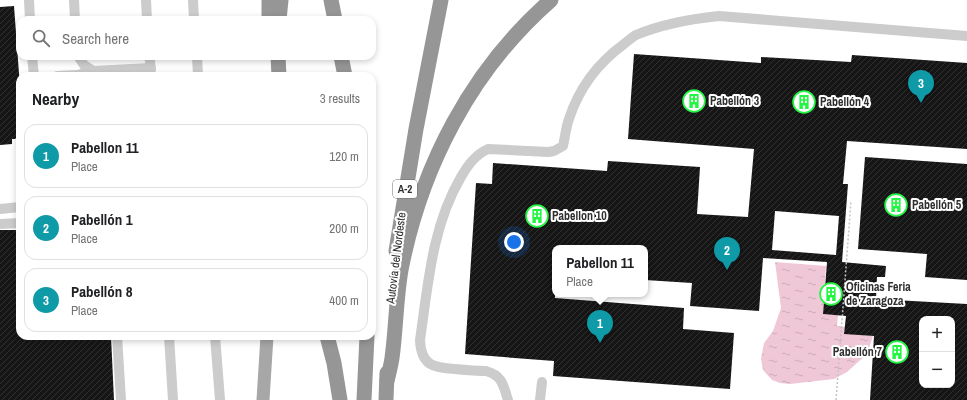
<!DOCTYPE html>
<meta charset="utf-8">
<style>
body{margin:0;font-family:"Archivo Narrow",sans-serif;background:#f2f2f2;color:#202124}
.controls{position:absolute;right:12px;bottom:12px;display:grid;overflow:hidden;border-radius:8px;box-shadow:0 2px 6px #0003}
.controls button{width:36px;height:36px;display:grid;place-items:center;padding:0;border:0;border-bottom:1px solid #e0e0e0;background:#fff;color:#202124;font:20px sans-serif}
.you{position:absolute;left:514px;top:242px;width:14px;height:14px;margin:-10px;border:3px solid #fff;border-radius:50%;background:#1a73e8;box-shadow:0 0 0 6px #1a73e833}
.badge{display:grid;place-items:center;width:26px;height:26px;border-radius:50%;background:#ea580c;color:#fff;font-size:13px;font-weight:700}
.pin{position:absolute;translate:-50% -33px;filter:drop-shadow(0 1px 2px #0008)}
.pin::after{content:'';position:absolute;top:21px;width:14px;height:12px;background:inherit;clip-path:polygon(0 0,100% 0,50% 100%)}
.popup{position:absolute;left:552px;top:245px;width:96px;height:52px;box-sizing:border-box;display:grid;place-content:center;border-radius:8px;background:#fff;filter:drop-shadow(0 1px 3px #0005);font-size:13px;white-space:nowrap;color:#757577}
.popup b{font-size:15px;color:#202124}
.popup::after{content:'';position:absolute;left:50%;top:100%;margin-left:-8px;border:8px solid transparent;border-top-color:#fff}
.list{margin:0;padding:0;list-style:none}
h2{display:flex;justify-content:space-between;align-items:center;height:52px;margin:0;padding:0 16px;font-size:17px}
h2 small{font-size:13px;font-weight:400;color:#757577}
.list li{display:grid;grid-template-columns:26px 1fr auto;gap:12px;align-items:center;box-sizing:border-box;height:64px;margin:0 8px 8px;padding:0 8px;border:1px solid #e0e0e0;border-radius:12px}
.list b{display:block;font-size:15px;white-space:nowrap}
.list p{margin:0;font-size:13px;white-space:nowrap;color:#757577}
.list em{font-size:13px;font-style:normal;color:#757577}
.icon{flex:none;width:22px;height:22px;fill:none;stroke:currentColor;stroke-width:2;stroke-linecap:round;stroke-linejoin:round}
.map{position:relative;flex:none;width:967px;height:400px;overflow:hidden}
.search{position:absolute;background:#fff;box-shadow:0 2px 6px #0003;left:16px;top:16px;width:360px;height:44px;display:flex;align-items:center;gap:10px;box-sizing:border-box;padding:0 14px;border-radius:12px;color:#757577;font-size:15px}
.panel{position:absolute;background:#fff;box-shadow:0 2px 6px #0003;left:16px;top:72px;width:360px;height:268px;border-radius:12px}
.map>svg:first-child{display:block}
</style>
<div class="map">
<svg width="967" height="400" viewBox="0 0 967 400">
<defs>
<pattern id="water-ripples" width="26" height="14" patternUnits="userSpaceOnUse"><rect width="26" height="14" fill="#efc7d6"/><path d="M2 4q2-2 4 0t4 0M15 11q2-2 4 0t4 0" fill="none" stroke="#cdabb8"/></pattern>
<pattern id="building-hatch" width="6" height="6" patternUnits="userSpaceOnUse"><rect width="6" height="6" fill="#161616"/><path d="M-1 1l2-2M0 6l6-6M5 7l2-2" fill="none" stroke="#303030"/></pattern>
</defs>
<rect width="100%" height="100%" fill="#fff"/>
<!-- water -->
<polygon fill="url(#water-ripples)" points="775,262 826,266 823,314 838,315 837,326 845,327 844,333 873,336 867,354 847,372 834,379 790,384 780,383 772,380 763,370 761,359 764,343 773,331 781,308"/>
<!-- building -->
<g fill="url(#building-hatch)" fill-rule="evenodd">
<polygon points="14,6 20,87 20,134 15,139 12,139 12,144 0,145 0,7"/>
<path d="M 634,54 L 761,63 L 761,57 L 851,62 L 852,55 L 967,63 L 967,149 L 847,141 L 843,184 L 848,184 L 842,262 L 886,266 L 885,277 L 877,277 L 876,299 L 967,304 L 967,400 L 870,400 L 874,336 L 844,334 L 846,316 L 823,314 L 827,262 L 763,258 L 759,311 L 690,306 L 692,283 L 645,280 L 645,248 L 555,248 L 555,298 L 684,308 L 683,329 L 734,333 L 730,389 L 553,376 L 554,361 L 465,354 L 476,183 L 492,184 L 493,163 L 607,171 L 608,161 L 700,167 L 697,214 L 748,217 L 754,149 L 628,139 ZM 775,211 L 839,216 L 836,255 L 772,250 ZM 922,319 L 952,319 L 952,385 L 922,385 Z"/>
<polygon points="865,157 967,164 967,280 925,277 927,254 858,249"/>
<polygon points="0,230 20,230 20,336 111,336 114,400 0,400"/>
</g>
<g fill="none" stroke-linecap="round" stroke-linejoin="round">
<!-- path -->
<polyline stroke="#c3c3c3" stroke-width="1.5" stroke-dasharray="2 2" stroke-linecap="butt" points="836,400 851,201"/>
<!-- minor -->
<g stroke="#ccc" stroke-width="10">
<polyline points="29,0 30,20"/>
<polyline points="74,0 75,20"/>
<polyline points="146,0 147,20"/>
<polyline points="193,0 194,20"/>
<polyline points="32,56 34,76"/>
<polyline points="78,56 84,65 93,71"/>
<polyline points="148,56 150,60 151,76"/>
<polyline points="197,56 198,76"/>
<polyline points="57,76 77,75 93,71 151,68"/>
<polyline points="0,209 20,207"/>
<polyline points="0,224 20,223"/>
<polyline points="117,336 121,400"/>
<polyline points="169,336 173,400"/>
<polyline points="215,336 220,400"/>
<path d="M 508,400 C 503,385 503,376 486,371 C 475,371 465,370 455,369 C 433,368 421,365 420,340 C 428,285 432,226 461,177 C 468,165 475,155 488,149 L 548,152 L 554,151 L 563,146 C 565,137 566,127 569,119 C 579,88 598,63 624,44 C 628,41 632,37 636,35 C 662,24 690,19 719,16 L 967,36"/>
<polyline points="540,400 542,382"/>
</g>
<!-- major -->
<polyline stroke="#a7a7a7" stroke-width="13" points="263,400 267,336"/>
<!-- highway -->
<g stroke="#969696" stroke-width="15">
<polyline points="269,0 269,20"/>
<polyline points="331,0 335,20"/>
<polyline points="279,20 281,0"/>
<polyline points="278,56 279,76"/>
<polyline points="341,56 345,76"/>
<polyline points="396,251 416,129 441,0"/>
<polyline points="327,336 334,363 340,400"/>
<path d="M 387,381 C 389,373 391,365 392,358 C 396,329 396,299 401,270 C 421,167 471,70 551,0"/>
<polyline points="364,400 367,336"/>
<polyline points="386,400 387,373"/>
</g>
</g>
<!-- icons -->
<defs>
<g id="building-ring" transform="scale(1.15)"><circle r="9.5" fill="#fff" stroke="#23f543" stroke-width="1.5"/><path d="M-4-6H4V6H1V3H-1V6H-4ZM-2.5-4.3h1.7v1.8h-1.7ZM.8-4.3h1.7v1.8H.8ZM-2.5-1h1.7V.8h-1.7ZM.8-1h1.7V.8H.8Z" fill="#23f543"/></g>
</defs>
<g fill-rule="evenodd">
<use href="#building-ring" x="694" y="101"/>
<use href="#building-ring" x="804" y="102"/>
<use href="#building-ring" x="896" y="205"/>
<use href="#building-ring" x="537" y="216"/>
<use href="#building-ring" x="831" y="294"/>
<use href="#building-ring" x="897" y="352"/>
</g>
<g text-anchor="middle" stroke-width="4" stroke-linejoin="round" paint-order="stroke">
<!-- shield labels -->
<rect fill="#fff" stroke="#6d6d6d" stroke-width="1" x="393" y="180" width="24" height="18" rx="3"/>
<g font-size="11" font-weight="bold" fill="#2f2f2f">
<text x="405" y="193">A-2</text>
</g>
<!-- poi labels -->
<g font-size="12" font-weight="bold" fill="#2f2f2f" stroke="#fff" text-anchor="start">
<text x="710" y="105">Pabellón 3</text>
<text x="820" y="106">Pabellón 4</text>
<text x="912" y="209">Pabellón 5</text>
<text x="552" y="220">Pabellon 10</text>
<text x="846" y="291">Oficinas Feria<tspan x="846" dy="14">de Zaragoza</tspan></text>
<text x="882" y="356" text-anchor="end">Pabellón 7</text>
</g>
<!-- street labels -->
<g font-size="12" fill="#2f2f2f" stroke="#fff">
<text transform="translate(396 258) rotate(-83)" y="4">Autovía del Nordeste</text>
</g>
</g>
</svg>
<div class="controls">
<button>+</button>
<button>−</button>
</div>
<div class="you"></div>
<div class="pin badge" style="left:600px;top:343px;background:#0f9aa8">1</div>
<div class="popup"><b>Pabellon 11</b>Place</div>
<div class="pin badge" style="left:727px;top:270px;background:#0f9aa8">2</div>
<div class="pin badge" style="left:921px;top:103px;background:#0f9aa8">3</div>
<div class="search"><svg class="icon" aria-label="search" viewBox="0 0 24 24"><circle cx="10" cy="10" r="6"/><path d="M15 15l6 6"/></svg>Search here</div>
<section class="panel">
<h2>Nearby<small>3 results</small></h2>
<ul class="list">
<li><span class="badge" style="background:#0f9aa8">1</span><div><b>Pabellon 11</b><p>Place</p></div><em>120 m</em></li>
<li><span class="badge" style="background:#0f9aa8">2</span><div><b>Pabellón 1</b><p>Place</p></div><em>200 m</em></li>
<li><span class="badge" style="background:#0f9aa8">3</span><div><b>Pabellón 8</b><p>Place</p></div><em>400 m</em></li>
</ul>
</section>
</div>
